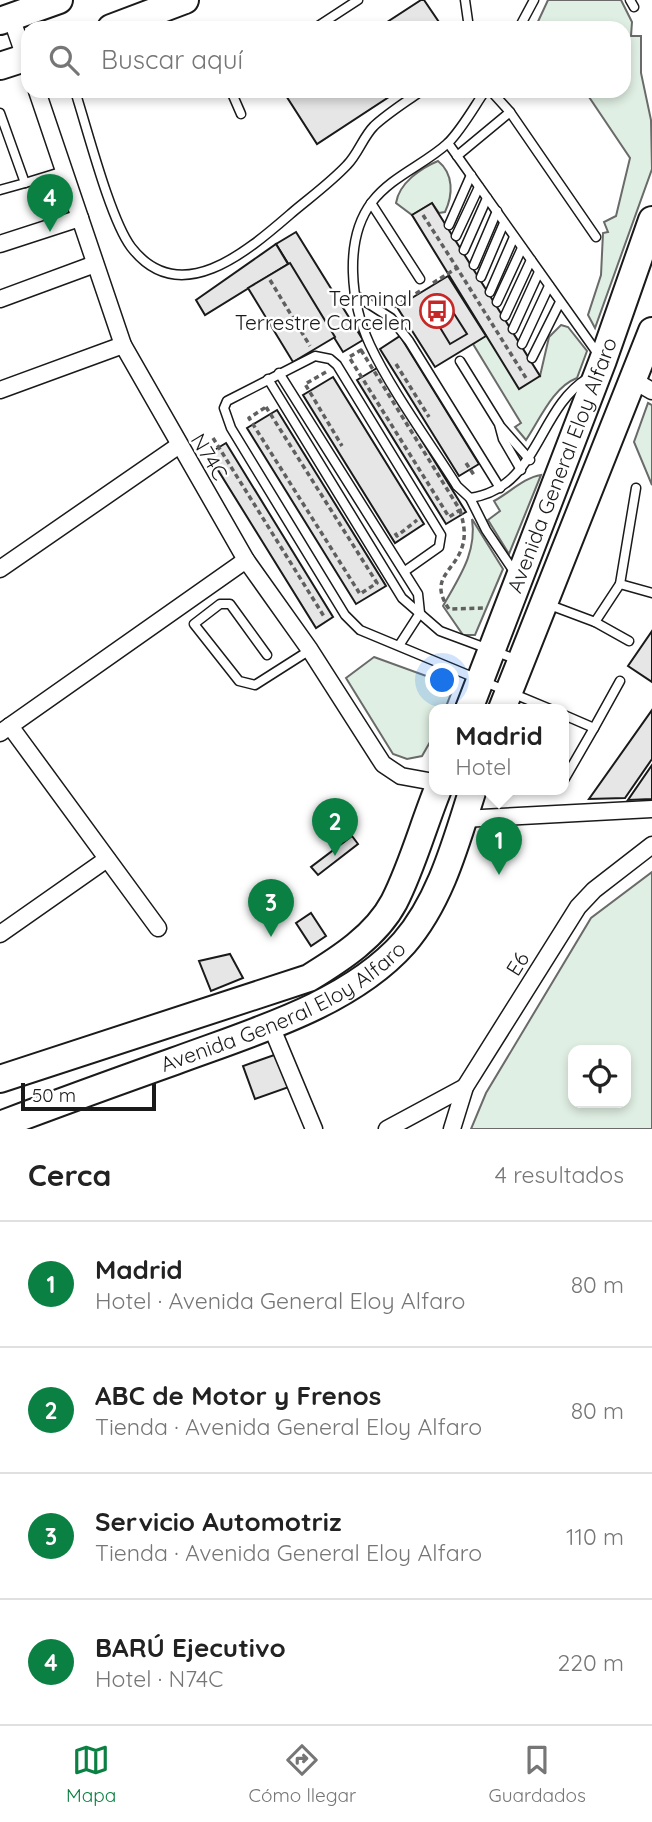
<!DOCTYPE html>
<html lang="es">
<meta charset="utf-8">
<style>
body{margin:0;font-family:Quicksand,sans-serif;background:#f6f6f6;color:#222}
.controls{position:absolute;right:21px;bottom:21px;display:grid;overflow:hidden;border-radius:14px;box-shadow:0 4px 10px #0003}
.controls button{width:63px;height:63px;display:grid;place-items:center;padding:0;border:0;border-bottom:2px solid #e0e0e0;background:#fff;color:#222;font:35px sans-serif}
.scale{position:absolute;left:21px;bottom:18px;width:135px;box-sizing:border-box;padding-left:7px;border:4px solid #1a1a1a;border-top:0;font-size:19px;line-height:24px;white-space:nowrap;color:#1a1a1a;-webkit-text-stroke:5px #fff;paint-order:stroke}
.you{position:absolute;left:443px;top:681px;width:24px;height:24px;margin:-18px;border:5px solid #fff;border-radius:50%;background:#1a73e8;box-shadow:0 0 0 10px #1a73e833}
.badge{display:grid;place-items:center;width:46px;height:46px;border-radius:50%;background:#0b8043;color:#fff;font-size:23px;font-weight:700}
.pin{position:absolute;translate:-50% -58px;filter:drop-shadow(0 2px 4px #0008)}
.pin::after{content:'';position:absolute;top:37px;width:24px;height:21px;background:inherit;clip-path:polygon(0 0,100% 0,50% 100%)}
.popup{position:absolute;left:429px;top:704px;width:140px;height:91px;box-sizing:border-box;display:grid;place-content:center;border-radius:14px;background:#fff;filter:drop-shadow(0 2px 5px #0005);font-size:23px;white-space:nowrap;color:#767676}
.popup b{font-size:26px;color:#222}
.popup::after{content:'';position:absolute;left:50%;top:100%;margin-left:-14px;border:14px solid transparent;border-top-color:#fff}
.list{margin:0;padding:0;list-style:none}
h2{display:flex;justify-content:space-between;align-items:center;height:91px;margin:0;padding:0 28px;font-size:30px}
h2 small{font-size:23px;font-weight:400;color:#767676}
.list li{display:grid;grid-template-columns:46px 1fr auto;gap:21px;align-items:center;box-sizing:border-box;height:126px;padding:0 28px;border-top:2px solid #e0e0e0}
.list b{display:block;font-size:26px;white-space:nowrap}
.list p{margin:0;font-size:23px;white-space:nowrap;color:#767676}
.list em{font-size:23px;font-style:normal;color:#767676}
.icon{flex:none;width:38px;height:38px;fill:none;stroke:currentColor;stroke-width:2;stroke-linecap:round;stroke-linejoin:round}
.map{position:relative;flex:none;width:652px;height:1129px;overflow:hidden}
.search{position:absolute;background:#fff;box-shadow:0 4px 10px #0003;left:21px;right:21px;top:21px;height:77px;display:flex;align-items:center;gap:18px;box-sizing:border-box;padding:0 24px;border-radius:21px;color:#767676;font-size:26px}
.sheet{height:595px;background:#fff}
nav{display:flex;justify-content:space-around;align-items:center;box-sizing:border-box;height:98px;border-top:2px solid #e0e0e0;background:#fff;font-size:19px;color:#767676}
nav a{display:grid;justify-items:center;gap:4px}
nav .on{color:#0b8043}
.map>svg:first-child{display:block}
</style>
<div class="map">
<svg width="652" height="1129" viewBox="0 0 652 1129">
<rect width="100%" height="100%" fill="#fff"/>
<!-- green -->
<g fill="#e0efe3" stroke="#6a6a6a" stroke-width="2" fill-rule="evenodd">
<polygon points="548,0 621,0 632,22 631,36 641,36 641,73 651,120 652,169 595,328 588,315 601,275 603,233 608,232 604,222 616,216 630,158 585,91 624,91 624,28 535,28"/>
<path d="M 438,161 C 454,174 453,195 445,212 L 439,213 L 432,203 L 412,215 L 396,203 C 399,183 421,168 438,161 Z"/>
<path d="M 561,325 L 568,327 L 587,351 L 577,378 C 553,387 540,419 526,440 L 515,427 L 521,423 L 473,344 L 486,335 L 540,376 L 549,337 Z"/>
<polygon points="648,403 652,405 652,485 634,442"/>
<path d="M 541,475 L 509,554 L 488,520 L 500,511 L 494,501 C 509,493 525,477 541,475 Z"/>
<path d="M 472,519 L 503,569 L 475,635 L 463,635 L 443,606 C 459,577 477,553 472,519 Z"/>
<polygon points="374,657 454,686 445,709 434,709 434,735 422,756 407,759 393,754 346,678"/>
<path d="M 652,872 L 652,1129 L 471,1129 L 486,1093 L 591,918 ZM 573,1050 L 626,1050 L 626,1103 L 573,1103 Z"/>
</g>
<!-- building -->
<g fill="#e6e6e6" stroke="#1a1a1a" stroke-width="2">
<polygon points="421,0 424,0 443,28 378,28"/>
<polygon points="283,91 398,91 317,144"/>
<polygon points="432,203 540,376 519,389 412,215"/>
<polygon points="296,232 363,340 343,352 276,244"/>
<polygon points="276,244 288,264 205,315 196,300"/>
<polygon points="290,263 335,337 293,362 248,288"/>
<polygon points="448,276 486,336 435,367 397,307"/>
<polygon points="446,301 467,334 450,344 430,311"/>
<polygon points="400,336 479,464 459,476 380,349"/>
<polygon points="377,368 466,512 446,524 357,380"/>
<polygon points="333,377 424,524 395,543 303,395"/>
<polygon points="277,410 386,586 356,604 247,428"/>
<polygon points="226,443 333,617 316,628 208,454"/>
<polygon points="652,631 652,682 628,666"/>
<polygon points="652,710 652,759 625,798 589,799"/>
<polygon points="652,765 652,799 628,800"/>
<polygon points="352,836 358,844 318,875 311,867"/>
<polygon points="311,913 326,936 311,946 296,923"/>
<polygon points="230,954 243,978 211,991 199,961"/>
<polygon points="277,1054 289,1087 255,1099 243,1066"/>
</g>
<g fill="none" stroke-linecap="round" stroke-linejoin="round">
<!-- service casing -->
<g stroke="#1a1a1a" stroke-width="11">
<g id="service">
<polyline points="465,0 469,28"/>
<polyline points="630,0 634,7"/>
<polyline points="315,28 358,0"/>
<polyline points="519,28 534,0"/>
<path d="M 75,91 C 87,128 110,219 131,247 C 181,312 251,248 294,211 C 312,196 331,182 347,165 C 358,154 363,137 374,126 C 388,113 406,102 421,91"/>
<polyline points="231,91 241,114"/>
<path d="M 485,91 C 474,107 462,129 448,143 C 424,165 392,176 372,202 C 343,240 351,304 370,345 C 391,390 430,443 457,486 L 470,498 L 486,530 L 515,573"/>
<polyline points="491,91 510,112"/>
<polyline points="0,113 25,183 0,190"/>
<polyline points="448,143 598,354"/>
<polyline points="457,156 510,112 596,237"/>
<polyline points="25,183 64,171"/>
<polyline points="371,203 420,279"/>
<polyline points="449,225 471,175"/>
<polyline points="456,236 479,187"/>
<polyline points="464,250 487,198"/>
<polyline points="474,265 497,211"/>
<polyline points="481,277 504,223"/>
<polyline points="490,292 514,237"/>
<polyline points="355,295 391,318 409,341 500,488"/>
<polyline points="497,302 522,248"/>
<polyline points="505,316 531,260"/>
<polyline points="513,329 539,272"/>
<polyline points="522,344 549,286"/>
<polyline points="532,358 560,302"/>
<polyline points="460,361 499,424 503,439 521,470"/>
<polyline points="279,373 418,594 420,613 400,644"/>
<polyline points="268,379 402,598 440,631 518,660"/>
<polyline points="500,426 530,460"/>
<path d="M 470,498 C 539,488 537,409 588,378"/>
<polyline points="405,571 439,547 441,535 337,365 330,359 315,356 227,401 224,408 231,428 345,615 360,630 550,709"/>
<polyline points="620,584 636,488"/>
<polyline points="547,604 595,622 620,584 652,593"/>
<polyline points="595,622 629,641"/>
<polyline points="267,655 230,604 220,604 194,624 239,681 255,685 310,650"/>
<polyline points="564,715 594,728 564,780"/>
<polyline points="594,728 620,681"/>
</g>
</g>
<!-- minor casing -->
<g stroke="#1a1a1a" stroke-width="19">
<g id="minor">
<polyline points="11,17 27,63"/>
<polyline points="37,91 123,345 246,560 310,650 383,764 401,776 434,782"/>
<polyline points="0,244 80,218"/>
<polyline points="0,299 95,264"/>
<polyline points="633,380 652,391"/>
<polyline points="0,390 123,345"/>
<polyline points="0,569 178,446"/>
<polyline points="10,726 158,928"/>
<polyline points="0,733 246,560"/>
<polyline points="463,819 652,809"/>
<polyline points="0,934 107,859"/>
<polyline points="271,1026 314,1129"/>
<polyline points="387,1129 465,1087"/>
<polyline points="452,1129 465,1087 578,907 594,890 652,845"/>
</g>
</g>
<!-- primary casing -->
<g stroke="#1a1a1a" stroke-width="30">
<g id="primary">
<polyline points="0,21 59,0"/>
<polyline points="111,28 185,0"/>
<polyline points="0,66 28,57"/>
<path id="s1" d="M 469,709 L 603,360 L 652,220"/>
<polyline points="502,709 652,331"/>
<path d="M 0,1079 L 309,978 C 340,959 376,936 394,902 C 412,867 423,826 438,789"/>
<path id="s2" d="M 0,1125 C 58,1103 116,1082 175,1061 C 250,1033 349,1005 404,943 C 441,900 456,842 473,789"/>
</g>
</g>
<!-- path -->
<g stroke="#5f5f5f" stroke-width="3.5" stroke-dasharray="5 3.5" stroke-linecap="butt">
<polyline points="423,215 457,268"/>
<polyline points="270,280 310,346"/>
<polyline points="433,283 457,268 526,378"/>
<polyline points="394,307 420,291"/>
<polygon points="361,350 460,510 449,517 349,357"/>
<polyline points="396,364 429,417"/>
<polyline points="326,372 305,384 342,446"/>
<polygon points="266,407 377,583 360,594 249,418"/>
<polyline points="213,438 325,618"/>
<polyline points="466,463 474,475"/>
<path d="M 460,510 C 463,521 466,532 463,544 C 456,572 427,577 449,609 L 485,608"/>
<polyline points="395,533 397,536 417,520"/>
</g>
<!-- service -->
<use href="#service" stroke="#fff" stroke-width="8"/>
<!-- minor -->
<use href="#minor" stroke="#fff" stroke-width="16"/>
<!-- primary -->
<use href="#primary" stroke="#fff" stroke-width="26"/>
</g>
<!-- icons -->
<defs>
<g id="bus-ring" transform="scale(1.75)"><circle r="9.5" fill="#fff" stroke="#c62828" stroke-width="1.5"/><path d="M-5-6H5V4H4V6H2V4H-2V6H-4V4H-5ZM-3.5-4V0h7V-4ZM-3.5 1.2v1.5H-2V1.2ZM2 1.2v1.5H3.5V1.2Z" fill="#c62828"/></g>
</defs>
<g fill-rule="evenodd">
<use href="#bus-ring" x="437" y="311"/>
</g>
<g text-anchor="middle" stroke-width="5" stroke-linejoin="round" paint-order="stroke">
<!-- poi labels -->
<g font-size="21" fill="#1a1a1a" stroke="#fff" text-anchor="end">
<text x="412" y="306">Terminal<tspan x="412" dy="24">Terrestre Carcelen</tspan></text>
</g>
<!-- street labels -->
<g font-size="21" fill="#1a1a1a" stroke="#fff">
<text transform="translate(209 457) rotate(59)" y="7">N74C</text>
<text dy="7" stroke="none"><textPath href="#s1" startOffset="261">Avenida General Eloy Alfaro</textPath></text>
<text transform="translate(518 964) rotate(-58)" y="7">E6</text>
<text dy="7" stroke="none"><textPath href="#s2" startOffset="308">Avenida General Eloy Alfaro</textPath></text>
</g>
</g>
</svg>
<div class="controls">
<button><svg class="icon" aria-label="locate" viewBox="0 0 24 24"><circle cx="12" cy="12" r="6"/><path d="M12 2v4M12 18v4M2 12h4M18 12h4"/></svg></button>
</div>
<div class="scale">50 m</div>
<div class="you"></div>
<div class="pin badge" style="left:499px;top:875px">1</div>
<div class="popup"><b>Madrid</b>Hotel</div>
<div class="pin badge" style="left:335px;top:856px">2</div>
<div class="pin badge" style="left:271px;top:937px">3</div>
<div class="pin badge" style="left:50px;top:232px">4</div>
<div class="search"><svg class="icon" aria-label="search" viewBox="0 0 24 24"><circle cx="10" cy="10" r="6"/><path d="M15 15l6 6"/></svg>Buscar aquí</div>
</div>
<section class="sheet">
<h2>Cerca<small>4 resultados</small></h2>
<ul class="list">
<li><span class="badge">1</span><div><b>Madrid</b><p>Hotel · Avenida General Eloy Alfaro</p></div><em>80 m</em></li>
<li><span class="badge">2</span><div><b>ABC de Motor y Frenos</b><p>Tienda · Avenida General Eloy Alfaro</p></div><em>80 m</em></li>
<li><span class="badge">3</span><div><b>Servicio Automotriz</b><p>Tienda · Avenida General Eloy Alfaro</p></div><em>110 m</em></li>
<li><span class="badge">4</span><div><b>BARÚ Ejecutivo</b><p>Hotel · N74C</p></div><em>220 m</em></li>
</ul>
</section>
<nav>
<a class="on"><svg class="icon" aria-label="map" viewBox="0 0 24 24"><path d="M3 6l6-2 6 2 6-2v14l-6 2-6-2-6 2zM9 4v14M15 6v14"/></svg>Mapa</a>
<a><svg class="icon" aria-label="directions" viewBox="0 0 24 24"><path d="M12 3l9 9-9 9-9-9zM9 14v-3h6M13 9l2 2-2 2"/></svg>Cómo llegar</a>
<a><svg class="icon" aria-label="saved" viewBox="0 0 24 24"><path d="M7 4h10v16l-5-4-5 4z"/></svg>Guardados</a>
</nav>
